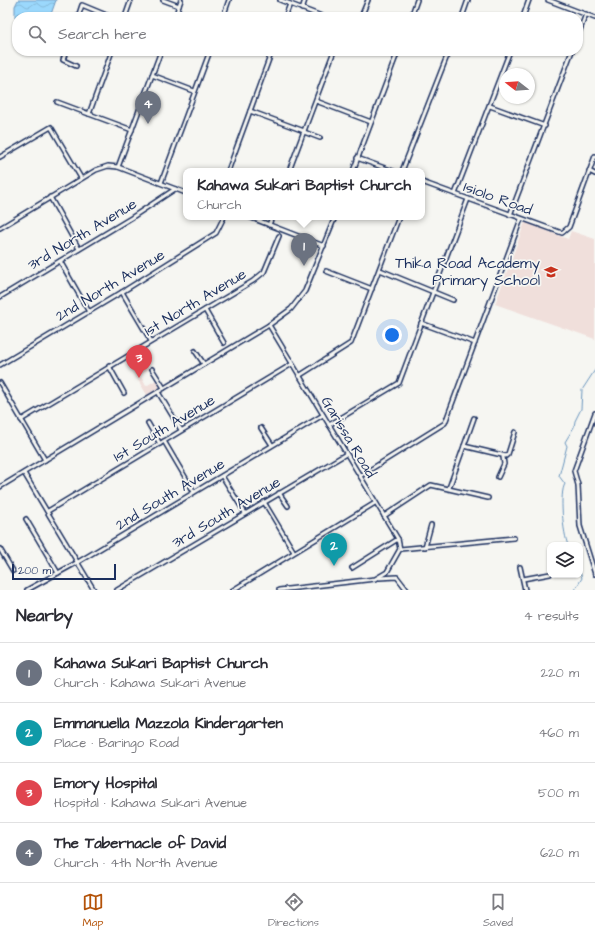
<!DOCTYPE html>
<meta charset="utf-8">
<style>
body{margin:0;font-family:"Architects Daughter",sans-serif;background:#f2f2f3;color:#2b2b33}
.controls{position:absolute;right:12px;bottom:12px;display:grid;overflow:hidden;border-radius:8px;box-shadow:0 1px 3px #0004}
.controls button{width:36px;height:36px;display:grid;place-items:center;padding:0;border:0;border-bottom:1px solid #e1e1e2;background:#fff;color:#2b2b33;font:20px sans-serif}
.compass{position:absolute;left:499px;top:68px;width:36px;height:36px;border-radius:50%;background:#fff;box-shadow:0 1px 3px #0004;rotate:287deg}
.scale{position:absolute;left:12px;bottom:10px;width:104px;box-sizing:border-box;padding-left:4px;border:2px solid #1b2f5e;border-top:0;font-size:11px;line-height:14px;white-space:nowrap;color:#1b2f5e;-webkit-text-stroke:3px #f6f6f2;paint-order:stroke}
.you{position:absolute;left:392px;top:335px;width:14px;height:14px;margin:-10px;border:3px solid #fff;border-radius:50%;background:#1a73e8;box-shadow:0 0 0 6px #1a73e833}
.badge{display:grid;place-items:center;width:26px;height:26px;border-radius:50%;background:#b45309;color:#fff;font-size:13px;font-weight:700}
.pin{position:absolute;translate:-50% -33px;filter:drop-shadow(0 1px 2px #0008)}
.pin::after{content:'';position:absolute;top:21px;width:14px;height:12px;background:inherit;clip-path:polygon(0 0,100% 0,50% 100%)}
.popup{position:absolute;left:183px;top:168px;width:242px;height:52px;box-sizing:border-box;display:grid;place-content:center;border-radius:8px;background:#fff;filter:drop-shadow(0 1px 3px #0005);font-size:13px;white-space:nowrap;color:#7c7c81}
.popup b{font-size:15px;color:#2b2b33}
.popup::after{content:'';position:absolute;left:50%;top:100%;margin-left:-8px;border:8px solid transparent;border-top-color:#fff}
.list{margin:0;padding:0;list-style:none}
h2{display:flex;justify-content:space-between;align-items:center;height:52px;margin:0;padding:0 16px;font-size:17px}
h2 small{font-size:13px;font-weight:400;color:#7c7c81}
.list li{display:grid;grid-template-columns:26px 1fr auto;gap:12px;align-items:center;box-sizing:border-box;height:60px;padding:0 16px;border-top:1px solid #e1e1e2}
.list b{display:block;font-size:15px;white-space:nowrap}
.list p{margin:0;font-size:13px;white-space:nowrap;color:#7c7c81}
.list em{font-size:13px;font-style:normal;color:#7c7c81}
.icon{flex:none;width:22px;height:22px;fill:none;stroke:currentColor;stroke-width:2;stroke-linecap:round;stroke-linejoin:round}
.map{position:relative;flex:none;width:595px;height:590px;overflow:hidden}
.search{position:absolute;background:#fff;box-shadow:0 1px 3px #0004;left:12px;right:12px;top:12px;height:44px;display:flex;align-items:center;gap:10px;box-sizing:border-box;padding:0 14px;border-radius:16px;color:#7c7c81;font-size:15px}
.sheet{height:292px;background:#fff}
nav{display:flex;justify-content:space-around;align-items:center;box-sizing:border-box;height:56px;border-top:1px solid #e1e1e2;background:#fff;font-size:11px;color:#7c7c81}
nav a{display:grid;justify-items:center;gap:2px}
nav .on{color:#b45309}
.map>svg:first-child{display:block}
</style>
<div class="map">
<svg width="595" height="590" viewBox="0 0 595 590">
<defs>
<pattern id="water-waves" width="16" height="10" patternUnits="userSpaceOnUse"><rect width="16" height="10" fill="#9bd8fc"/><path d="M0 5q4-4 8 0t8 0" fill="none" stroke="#85bada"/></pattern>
</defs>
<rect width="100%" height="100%" fill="#f6f6f2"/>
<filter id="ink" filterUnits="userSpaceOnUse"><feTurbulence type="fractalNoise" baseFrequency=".025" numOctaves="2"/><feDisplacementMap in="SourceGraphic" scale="8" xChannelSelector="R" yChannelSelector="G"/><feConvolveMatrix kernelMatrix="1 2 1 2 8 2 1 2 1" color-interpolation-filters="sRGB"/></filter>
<g filter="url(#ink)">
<!-- built -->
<g fill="#f0dfdb">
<polygon points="525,222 568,239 571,231 595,239 595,339 495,304"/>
<polygon points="143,359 149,369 140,375 146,386 156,380 160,387 147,395 130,367"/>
</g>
<!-- water -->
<polygon fill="url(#water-waves)" stroke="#6894bd" points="18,0 56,0 50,17 15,17 15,6"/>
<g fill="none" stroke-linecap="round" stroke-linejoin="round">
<!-- stream -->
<g stroke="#6894bd" stroke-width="1">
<path d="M 568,545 C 563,534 559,493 565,484 L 559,476 L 567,446 L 565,442 L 574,427 L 575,421 L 581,409 L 582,390 L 595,370"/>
<polyline points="575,590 582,578 580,572"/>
</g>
<!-- street casing -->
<g stroke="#1b2f5e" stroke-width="6">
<g id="street">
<polyline points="163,0 179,6"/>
<polyline points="280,0 324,17"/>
<polyline points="548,0 595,18"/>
<polyline points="302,9 305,0"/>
<polyline points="78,17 82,5 111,17"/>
<polyline points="125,17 131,0"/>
<polyline points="175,17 181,0"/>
<polyline points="223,17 229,0"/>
<polyline points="285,17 290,4"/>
<polyline points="361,17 368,0"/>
<polyline points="411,17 417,0"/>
<polyline points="462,17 468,0"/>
<polyline points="523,17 529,0"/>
<polyline points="578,35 586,14"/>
<polyline points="66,51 63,60 76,66"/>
<polyline points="152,75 194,91"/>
<polyline points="316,101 371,122"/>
<polyline points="57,102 132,130"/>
<polyline points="490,106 545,126"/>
<polyline points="250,111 304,131"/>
<polyline points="89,114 112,51"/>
<polyline points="304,132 320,138"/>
<polyline points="0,157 51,127 81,178"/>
<polyline points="357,158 393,171"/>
<polyline points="118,167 161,51"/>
<polyline points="228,171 272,51"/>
<polyline points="289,171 334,51"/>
<polyline points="353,171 398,51"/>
<polyline points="402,171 449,51"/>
<polyline points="589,171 595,174"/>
<polyline points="422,182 562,233 569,227 595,156"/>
<polyline points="161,183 210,51"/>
<polyline points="455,194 510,51"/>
<polyline points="50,197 79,249"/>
<polyline points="510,215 572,51"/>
<polyline points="249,217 324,246"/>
<polyline points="269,225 272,217"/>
<polyline points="0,228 96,170 108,166 118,167 186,193"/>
<polyline points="60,261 89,312"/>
<polyline points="380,270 453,300"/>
<polyline points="326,271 372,289"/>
<polyline points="122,292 151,341"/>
<polyline points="0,297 131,218 175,189"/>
<polyline points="205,310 224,343"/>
<polyline points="421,323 475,343"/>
<polyline points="269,325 398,539 400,549 387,572 375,579 279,590"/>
<polyline points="195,351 204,364"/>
<polyline points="0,365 122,292 216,233 224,217"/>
<polyline points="109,366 124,393"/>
<polyline points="152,369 164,388"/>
<polyline points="299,376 351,343 399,217"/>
<polyline points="0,383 45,460"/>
<polyline points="158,392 181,430"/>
<polyline points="595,413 574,471 578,485 580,526 595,574"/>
<polyline points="21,420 253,281 264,272 279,236"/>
<polyline points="148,423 160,444"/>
<polyline points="329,425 399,383 468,199"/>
<polyline points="261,428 272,445"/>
<polyline points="164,441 194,492"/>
<polyline points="464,446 506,456 508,454 515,432"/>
<polyline points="24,473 94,590"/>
<polyline points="222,476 245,513"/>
<polyline points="360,476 445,423 521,219"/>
<polyline points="498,477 504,464 503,457"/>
<polyline points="0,487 269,325 291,309 305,291 335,217"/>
<polyline points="449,488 474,418"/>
<polyline points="279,493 288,506"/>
<polyline points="264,502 294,552"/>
<polyline points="48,511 292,364"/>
<polyline points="384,516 431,485 488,498"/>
<polyline points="26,519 58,573"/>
<polyline points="425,547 431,525"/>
<polyline points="0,549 13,571"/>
<polyline points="400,549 514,538"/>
<polyline points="520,567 525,590"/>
<polyline points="352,568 398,539"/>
<polyline points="379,578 397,577 407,590"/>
<polyline points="523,579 550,574"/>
<polyline points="27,590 78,562 323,415"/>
<polyline points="117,590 346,454"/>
<polyline points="233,590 375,503"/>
</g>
</g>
<!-- street -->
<use href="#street" stroke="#f6f6f2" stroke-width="3"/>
</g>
</g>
<!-- icons -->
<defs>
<g id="school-bare" transform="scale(1.08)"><path d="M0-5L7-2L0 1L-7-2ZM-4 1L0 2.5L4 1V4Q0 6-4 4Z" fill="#c8321e" stroke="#f6f6f2" stroke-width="2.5" paint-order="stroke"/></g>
</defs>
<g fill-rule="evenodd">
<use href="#school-bare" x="551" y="272"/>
</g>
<g text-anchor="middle" stroke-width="3.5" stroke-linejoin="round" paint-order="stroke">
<!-- street labels -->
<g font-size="15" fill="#1b2f5e" stroke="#f6f6f2">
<text transform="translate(498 198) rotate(20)" y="5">Isiolo Road</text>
<text transform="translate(82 234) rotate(-31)" y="5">3rd North Avenue</text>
<text transform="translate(110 285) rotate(-31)" y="5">2nd North Avenue</text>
<text transform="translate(195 302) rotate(-31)" y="5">1st North Avenue</text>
<text transform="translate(164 428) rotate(-31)" y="5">1st South Avenue</text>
<text transform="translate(349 437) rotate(59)" y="5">Garissa Road</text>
<text transform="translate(170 494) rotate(-31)" y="5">2nd South Avenue</text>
<text transform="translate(226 512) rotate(-31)" y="5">3rd South Avenue</text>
</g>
<!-- poi labels -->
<g font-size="15" fill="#1b2f5e" stroke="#f6f6f2" text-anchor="end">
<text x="540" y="268">Thika Road Academy<tspan x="540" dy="17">Primary School</tspan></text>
</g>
</g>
</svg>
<div class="controls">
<button><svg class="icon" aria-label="layers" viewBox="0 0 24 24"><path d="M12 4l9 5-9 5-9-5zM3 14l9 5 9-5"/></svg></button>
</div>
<svg class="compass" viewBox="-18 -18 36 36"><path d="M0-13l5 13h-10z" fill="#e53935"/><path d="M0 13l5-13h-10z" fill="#7c7c81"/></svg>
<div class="scale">200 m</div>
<div class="you"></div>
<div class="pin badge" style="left:304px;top:266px;background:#6b7280">1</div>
<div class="popup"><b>Kahawa Sukari Baptist Church</b>Church</div>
<div class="pin badge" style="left:334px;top:566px;background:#0f9aa8">2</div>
<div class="pin badge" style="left:139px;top:378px;background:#e0444e">3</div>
<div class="pin badge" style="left:148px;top:124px;background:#6b7280">4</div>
<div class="search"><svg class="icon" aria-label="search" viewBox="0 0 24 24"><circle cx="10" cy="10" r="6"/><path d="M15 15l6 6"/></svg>Search here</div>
</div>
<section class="sheet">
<h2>Nearby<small>4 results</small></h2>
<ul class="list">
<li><span class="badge" style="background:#6b7280">1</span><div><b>Kahawa Sukari Baptist Church</b><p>Church · Kahawa Sukari Avenue</p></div><em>220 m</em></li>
<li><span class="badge" style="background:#0f9aa8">2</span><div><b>Emmanuella Mazzola Kindergarten</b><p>Place · Baringo Road</p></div><em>460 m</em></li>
<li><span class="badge" style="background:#e0444e">3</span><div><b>Emory Hospital</b><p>Hospital · Kahawa Sukari Avenue</p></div><em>500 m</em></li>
<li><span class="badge" style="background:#6b7280">4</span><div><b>The Tabernacle of David</b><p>Church · 4th North Avenue</p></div><em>620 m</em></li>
</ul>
</section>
<nav>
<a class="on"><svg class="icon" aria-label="map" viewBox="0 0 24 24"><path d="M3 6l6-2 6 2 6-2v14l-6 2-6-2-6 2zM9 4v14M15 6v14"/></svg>Map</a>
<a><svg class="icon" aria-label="directions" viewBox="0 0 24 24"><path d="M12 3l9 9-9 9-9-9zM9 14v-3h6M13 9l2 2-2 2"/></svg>Directions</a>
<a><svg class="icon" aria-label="saved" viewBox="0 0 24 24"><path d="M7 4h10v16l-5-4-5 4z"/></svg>Saved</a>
</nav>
